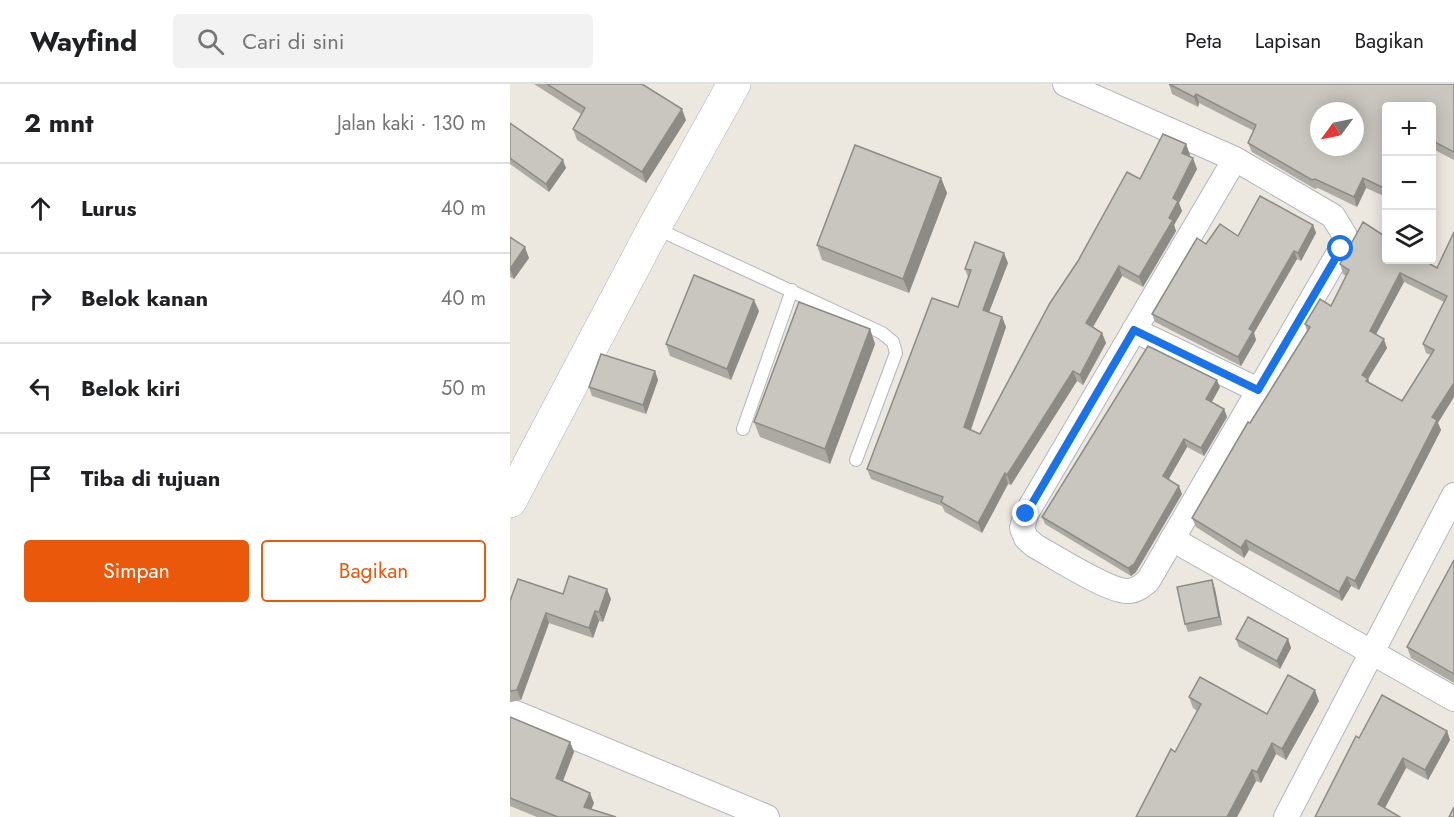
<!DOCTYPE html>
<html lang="id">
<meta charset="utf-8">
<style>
body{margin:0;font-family:Jost,sans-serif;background:#f2f2f2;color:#202124}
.controls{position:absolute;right:18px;top:18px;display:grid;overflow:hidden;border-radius:6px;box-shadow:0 3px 15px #0003}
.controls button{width:54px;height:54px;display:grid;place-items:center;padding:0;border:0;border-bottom:2px solid #e0e0e0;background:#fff;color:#202124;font:30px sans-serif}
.compass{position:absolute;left:800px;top:18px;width:54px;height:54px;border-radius:50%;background:#fff;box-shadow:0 3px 15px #0003;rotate:237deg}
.stop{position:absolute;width:18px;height:18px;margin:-14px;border:4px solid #1a73e8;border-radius:50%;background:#fff}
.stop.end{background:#1a73e8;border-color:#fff;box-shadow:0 2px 6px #0008}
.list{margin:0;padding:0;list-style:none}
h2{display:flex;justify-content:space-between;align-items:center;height:78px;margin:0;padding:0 24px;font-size:26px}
h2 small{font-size:20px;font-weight:400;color:#757577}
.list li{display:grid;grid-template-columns:39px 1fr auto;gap:18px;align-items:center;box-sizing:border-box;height:90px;padding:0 24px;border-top:2px solid #e0e0e0}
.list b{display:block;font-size:22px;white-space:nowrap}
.list em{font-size:20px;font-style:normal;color:#757577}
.actions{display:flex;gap:12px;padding:18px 24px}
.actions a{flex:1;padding:14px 0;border:2px solid #ea580c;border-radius:6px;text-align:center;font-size:21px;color:#ea580c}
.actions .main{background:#ea580c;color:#fff}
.icon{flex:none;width:33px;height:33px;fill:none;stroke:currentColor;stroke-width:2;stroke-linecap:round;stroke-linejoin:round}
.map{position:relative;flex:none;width:944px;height:733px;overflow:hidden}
header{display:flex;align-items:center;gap:36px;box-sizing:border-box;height:84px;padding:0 30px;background:#fff;border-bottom:2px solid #e0e0e0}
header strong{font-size:28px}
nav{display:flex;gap:33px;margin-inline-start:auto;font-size:21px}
.search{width:420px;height:54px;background:#f2f2f2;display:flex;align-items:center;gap:15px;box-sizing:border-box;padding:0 21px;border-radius:6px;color:#757577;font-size:22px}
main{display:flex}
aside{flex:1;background:#fff}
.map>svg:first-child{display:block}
</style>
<header>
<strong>Wayfind</strong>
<div class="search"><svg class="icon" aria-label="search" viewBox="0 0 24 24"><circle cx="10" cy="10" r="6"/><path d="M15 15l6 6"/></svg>Cari di sini</div>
<nav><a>Peta</a><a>Lapisan</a><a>Bagikan</a></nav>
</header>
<main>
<aside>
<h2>2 mnt<small>Jalan kaki · 130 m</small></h2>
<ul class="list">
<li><svg class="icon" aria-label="ahead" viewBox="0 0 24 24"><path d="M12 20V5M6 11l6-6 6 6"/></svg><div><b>Lurus</b></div><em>40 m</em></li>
<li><svg class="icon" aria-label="right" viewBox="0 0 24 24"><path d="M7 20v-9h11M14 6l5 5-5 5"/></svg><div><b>Belok kanan</b></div><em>40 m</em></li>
<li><svg class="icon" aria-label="left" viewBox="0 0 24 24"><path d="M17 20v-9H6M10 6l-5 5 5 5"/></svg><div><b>Belok kiri</b></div><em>50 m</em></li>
<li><svg class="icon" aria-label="arrive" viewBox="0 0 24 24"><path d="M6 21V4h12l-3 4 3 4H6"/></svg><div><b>Tiba di tujuan</b></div></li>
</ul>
<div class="actions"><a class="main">Simpan</a><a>Bagikan</a></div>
</aside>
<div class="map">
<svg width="944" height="733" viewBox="0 0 944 733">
<rect width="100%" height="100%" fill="#ece8e0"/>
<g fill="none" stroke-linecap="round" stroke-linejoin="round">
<!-- service casing -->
<g stroke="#b4b5be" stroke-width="14">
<g id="service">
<polyline points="145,144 372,249 383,258 386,269 346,376"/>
<polyline points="233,345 282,206"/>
</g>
</g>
<!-- minor casing -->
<g stroke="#b4b5be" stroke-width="26">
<g id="minor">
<path d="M 555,0 L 725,75 L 823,132 L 835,152 L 831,165 L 638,497 C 632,502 626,507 618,507 C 599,508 544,472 525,462 L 516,454 L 512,444 L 516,430 L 725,75"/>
<polyline points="624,246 748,306"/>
<polyline points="662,455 944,615"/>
<polyline points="6,629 257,733"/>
<polyline points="776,733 944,411"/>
</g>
</g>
<!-- secondary casing -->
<g stroke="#b4b5be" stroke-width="34">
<polyline id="secondary" points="0,417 144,144 224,0"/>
</g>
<!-- service -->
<use href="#service" stroke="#fff" stroke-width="12"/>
<!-- minor -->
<use href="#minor" stroke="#fff" stroke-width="24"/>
<!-- secondary -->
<use href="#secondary" stroke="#fff" stroke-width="33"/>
</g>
<!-- wall -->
<g fill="#acaaa3" fill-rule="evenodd">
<polygon points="24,0 132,0 176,36 136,99 67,56 63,45 71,30"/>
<polygon points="659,0 944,0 944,76 921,64 921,22 876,22 876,113 856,104 847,123 808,104 805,105 742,68 738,59 744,47 689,19 688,23 662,10"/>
<polygon points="0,39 56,84 39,108 0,80"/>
<polygon points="676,60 680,71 679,72 687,85 669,119 672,127 664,141 666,147 633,203 612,192 583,243 592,249 596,259 573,301 567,297 501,401 498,400 472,449 435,428 432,422 361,395 357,385 448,223 458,193 455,185 498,179 479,228 492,233 496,243 461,346 470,350 630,95"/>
<polygon points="431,94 437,109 399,209 312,176 307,161"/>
<polygon points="803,141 806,149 791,177 787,175 744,249 746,256 731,282 645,238 642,230 696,160 728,152"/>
<path d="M 944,148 L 928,339 L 931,346 L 849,506 L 841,502 L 832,517 L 739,466 L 734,474 L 686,443 L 682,434 L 797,247 L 795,240 L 821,222 L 836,192 L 833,190 L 830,180 L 927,184 ZM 894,198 L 934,218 L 913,260 L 916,269 L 921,271 L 892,317 L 859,299 L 858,295 L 877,264 L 866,250 Z"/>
<polygon points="0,153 19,174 4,195 0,193"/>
<polygon points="249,227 221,296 160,272 156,260"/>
<polygon points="360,245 365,260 320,380 250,353 244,338"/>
<polygon points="145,287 148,296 136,330 82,312 79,303"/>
<polygon points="710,303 701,319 714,325 717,333 694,372 677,363 658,395 672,410 626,488 621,492 535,440 532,433"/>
<polygon points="944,476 944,599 901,574 897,563"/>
<polygon points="702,496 705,505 712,541 678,548 675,540"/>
<polygon points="53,510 101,515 93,538 89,537 83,554 39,539 11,616 0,618 0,517"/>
<polygon points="726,555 778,555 781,564 770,585 729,563"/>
<polygon points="679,613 757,630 809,617 776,676 766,670 751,699 746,697 727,733 626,733 665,668 687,627 683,624"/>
<polygon points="0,633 60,658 64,668 53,697 84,719 81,725 106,733 27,733 0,722"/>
<polygon points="937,647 940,656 918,696 896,684 875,724 805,733 849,654"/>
</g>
<!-- shaded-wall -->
<g fill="#8c8b85">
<polygon points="686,10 689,19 688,23 684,13"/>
<polygon points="172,25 176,36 136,99 132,88"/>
<polygon points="676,60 680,71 676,79 672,69"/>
<polygon points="683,74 687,85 669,119 672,127 664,141 666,147 633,203 629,193 659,134 663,114"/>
<polygon points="53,76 56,84 39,108 36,100"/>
<polygon points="431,94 437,109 399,209 393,195"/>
<polygon points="853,94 856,104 847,123 844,113"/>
<polygon points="803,141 806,149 791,177 788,169"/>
<polygon points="15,163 19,174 4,195 0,185"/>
<polygon points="784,167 787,175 744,249 746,256 731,282 728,273 739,245"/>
<polygon points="494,169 498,179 476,236 473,226"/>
<polygon points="609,182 612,192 579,250 576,239"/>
<polygon points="890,189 894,198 863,256 860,247"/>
<polygon points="244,216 249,227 221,296 217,285"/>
<polygon points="492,233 496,243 458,353 454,343"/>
<polygon points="360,245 365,260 320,380 315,365"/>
<polygon points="592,249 596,259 573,301 570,291"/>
<polygon points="874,255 877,264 858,295 861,304 852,291"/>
<polygon points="145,287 148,296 136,330 133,321"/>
<polygon points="563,287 567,297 501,401 497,391"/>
<polygon points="707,296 710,303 699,323 696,315"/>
<polygon points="944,299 944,313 928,339 931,346 849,506 845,497 922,333"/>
<polygon points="714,325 717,333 694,372 691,364"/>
<polygon points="674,355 677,363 656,400 653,392"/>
<polygon points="495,389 498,400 472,449 468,439"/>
<polygon points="669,402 672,410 626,488 621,492 618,484"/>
<polygon points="736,456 739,466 734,474 731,464"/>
<polygon points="837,493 841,502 832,517 829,508"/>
<polygon points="702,496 705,505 712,541 709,533"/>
<polygon points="97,505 101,515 93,538 89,528"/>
<polygon points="85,527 89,537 83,554 79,544"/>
<polygon points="36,529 39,539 11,616 7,606"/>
<polygon points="778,555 781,564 770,585 767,577"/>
<polygon points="805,606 809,617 776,676 772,665"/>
<polygon points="937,647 940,656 918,696 915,686"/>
<polygon points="60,658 64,668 50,704 46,694"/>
<polygon points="762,659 766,670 751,699 747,688"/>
<polygon points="893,674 896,684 872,729 868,720"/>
<polygon points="742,686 746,697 727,733 717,733"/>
<polygon points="80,709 84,719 78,733 74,723"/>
</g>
<!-- building -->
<g fill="#c8c6be" stroke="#8c8b85" stroke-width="1.5" fill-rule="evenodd">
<polygon points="37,0 132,0 172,25 132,88 63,45 75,24"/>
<path d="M 659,0 L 944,0 L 944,68 L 921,56 L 921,22 L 876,22 L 876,105 L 853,94 L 844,113 L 805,95 L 802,96 L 738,59 L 746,41 L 686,10 L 684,13 ZM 809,27 L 845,27 L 845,63 L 809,63 Z"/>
<polygon points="0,39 53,76 36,100 0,74"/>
<polygon points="653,50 676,60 672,69 683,74 663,114 668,117 659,134 663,136 629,193 609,182 576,239 592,249 570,291 563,287 497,391 495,389 468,439 431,418 433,413 357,385 422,214 448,223 461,186 455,185 465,158 494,169 473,226 492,233 454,343 470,350 540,219 568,177 617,88 630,95"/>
<polygon points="345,61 431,94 393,195 307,161"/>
<polygon points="750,112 803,141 788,169 784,167 739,245 743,247 728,273 642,230 687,154 696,160 710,140 728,152"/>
<path d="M 853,138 L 876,153 L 876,176 L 913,176 L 927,184 L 944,148 L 944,299 L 922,333 L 927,336 L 845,497 L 837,493 L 829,508 L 736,456 L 731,464 L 682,434 L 738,338 L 740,339 L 800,243 L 795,240 L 810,215 L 821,222 L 839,186 L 830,180 ZM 890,189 L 937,212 L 913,260 L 924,266 L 892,317 L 856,297 L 858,295 L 852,291 L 874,255 L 860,247 Z"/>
<polygon points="0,153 15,163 0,185"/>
<polygon points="184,191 244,216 217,285 156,260"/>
<polygon points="289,218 360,245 315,365 244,338"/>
<polygon points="638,262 707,296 696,315 714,325 691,364 674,355 653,392 669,402 624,480 618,484 532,433"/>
<polygon points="91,270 145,287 133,321 79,303"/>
<polygon points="944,476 944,590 897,563"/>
<polygon points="59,492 97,505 89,528 85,527 79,544 36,529 7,606 0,607 0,517 8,495 53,510"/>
<polygon points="702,496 709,533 675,540 667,503"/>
<polygon points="738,533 778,555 767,577 726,555"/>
<polygon points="778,591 805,606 772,665 762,659 747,688 742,686 717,733 626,733 661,665 665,668 691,620 679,613 690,593 757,630"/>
<polygon points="872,611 937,647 915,686 893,674 868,720 890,733 805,733 846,652 849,654"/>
<polygon points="0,633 60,658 46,694 80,709 74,723 106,733 48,733 0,714"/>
<polygon points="944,723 944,733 939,733"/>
</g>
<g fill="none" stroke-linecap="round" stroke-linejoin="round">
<!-- route -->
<polyline stroke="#1a73e8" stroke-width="8" points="516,430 624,246 748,306 831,165"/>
</g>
</svg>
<div class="controls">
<button>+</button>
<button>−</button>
<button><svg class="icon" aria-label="layers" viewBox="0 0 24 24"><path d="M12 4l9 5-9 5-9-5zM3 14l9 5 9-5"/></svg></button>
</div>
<svg class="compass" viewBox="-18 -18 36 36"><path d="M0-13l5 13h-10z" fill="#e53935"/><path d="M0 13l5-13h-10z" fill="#757577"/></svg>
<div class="stop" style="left:831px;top:165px"></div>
<div class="stop end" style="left:516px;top:430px"></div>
</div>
</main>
